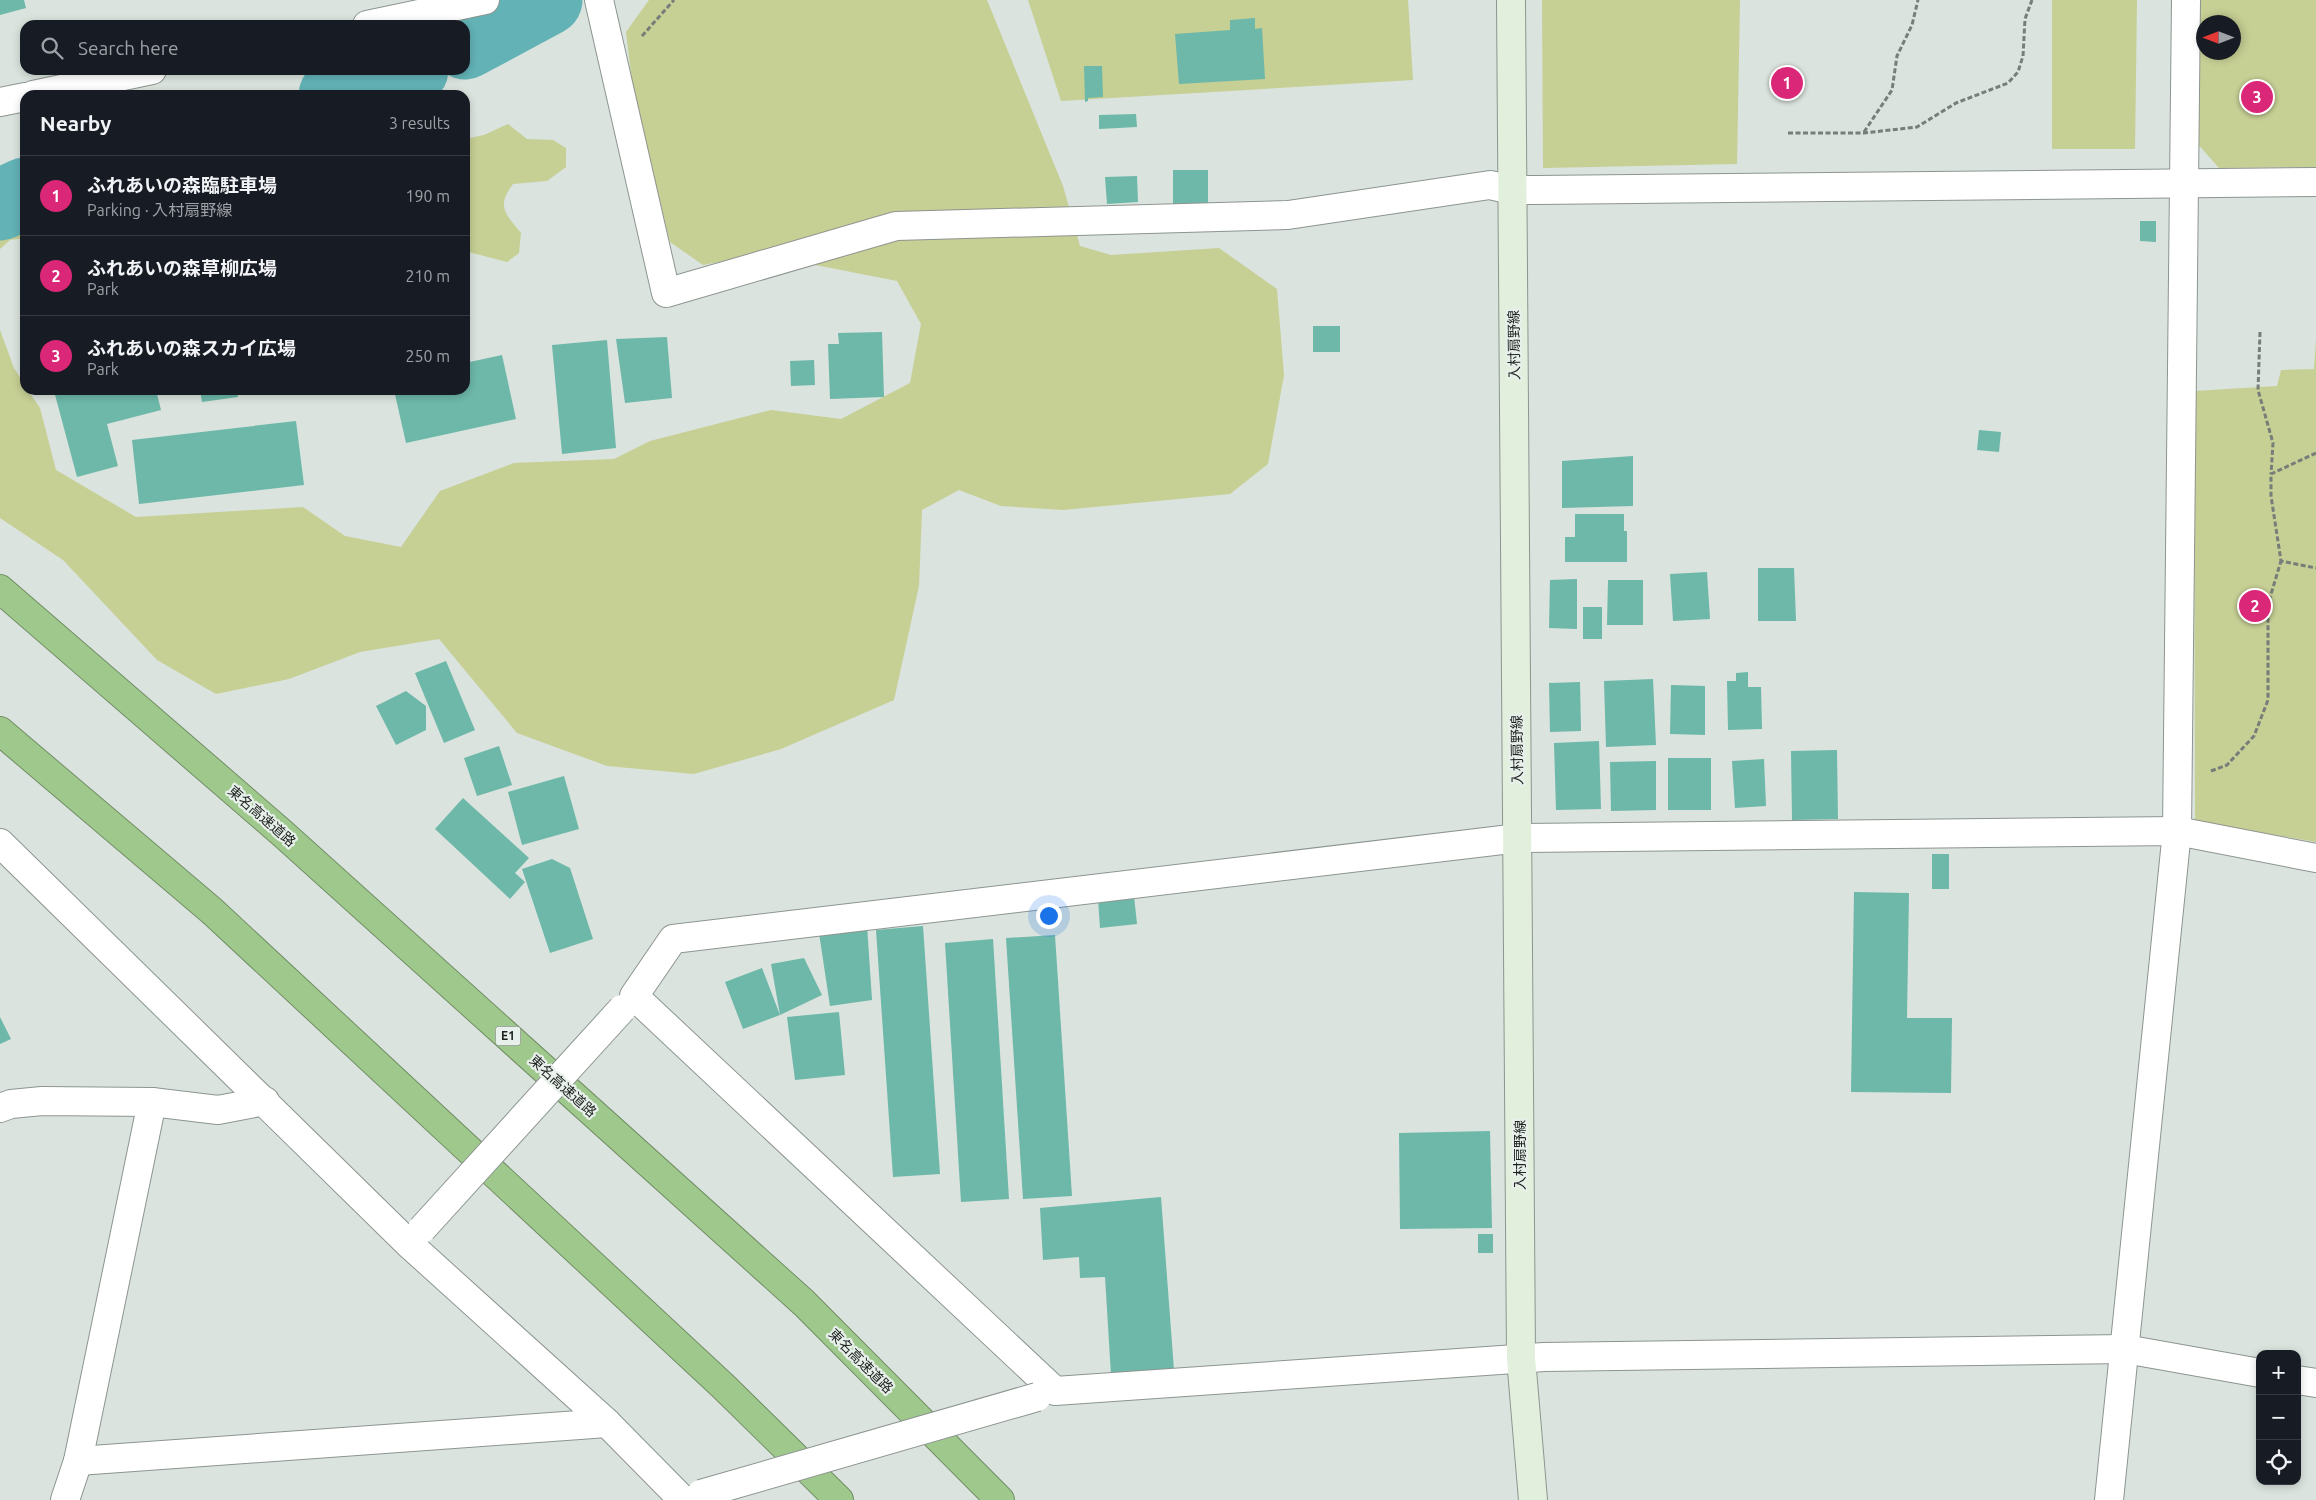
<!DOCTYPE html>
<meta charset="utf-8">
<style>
body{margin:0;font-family:Ubuntu,"Noto Sans JP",sans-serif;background:#242831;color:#f1f3f6}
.controls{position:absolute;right:15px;bottom:15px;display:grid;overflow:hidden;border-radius:10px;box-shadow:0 2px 8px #0003}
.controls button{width:45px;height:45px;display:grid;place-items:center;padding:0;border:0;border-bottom:1px solid #363941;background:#171b24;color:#f1f3f6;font:25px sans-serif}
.compass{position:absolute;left:2196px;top:15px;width:45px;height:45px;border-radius:50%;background:#171b24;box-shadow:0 2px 8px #0003;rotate:270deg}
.you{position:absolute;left:1048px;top:915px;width:18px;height:18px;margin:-12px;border:4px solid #fff;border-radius:50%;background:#1a73e8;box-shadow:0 0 0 8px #1a73e833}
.badge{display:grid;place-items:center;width:32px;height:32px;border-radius:50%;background:#db2777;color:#fff;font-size:16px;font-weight:700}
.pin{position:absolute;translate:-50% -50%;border:2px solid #fff;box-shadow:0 1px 5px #0006}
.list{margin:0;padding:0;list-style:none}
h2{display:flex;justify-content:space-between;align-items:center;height:65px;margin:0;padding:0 20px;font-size:21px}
h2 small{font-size:16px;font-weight:400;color:#9ea1a6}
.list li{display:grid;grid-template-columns:32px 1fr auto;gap:15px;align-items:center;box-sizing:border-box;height:80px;padding:0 20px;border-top:1px solid #363941}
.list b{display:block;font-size:19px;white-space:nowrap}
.list p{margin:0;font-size:16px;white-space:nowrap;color:#9ea1a6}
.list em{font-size:16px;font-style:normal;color:#9ea1a6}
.icon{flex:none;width:28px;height:28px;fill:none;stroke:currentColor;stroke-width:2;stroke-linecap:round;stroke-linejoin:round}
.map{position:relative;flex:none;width:2316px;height:1500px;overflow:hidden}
.search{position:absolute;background:#171b24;box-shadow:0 2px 8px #0003;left:20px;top:20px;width:450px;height:55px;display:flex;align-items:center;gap:12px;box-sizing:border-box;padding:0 18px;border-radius:15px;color:#9ea1a6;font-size:19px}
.panel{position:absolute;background:#171b24;box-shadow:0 2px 8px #0003;left:20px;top:90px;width:450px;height:305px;border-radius:15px}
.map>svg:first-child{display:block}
</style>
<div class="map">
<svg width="2316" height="1500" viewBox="0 0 2316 1500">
<rect width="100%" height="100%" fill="#dae3dd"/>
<!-- green -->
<g fill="#c6cf94" fill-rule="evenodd">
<polygon points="649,0 987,0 1063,186 1080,246 1111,255 1219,248 1277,289 1284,375 1268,464 1230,494 1063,510 1001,506 959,490 922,510 919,586 894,700 781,749 694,774 607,766 517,733 439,639 360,652 289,679 216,694 157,660 63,560 0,518 0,330 14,368 25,385 25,390 28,390 40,408 56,470 136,517 303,507 345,536 401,547 440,491 514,463 614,459 650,441 771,410 841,419 910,383 921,324 897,281 760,254 703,265 670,242 634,99 626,32"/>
<polygon points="1028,0 1408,0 1413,80 1061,101"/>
<polygon points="1542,0 1740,0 1737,164 1543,168"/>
<polygon points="2052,0 2137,0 2135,149 2052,149"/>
<path d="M 2199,0 L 2316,0 L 2316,167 L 2219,168 L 2196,142 ZM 2204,22 L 2234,22 L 2234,52 L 2204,52 Z"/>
<path d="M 508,124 L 527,139 L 553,140 L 566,148 L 566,167 L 547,181 L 513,184 C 496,207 505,213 521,233 L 519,253 L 507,262 L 465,251 L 465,139 L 484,135 Z"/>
<polygon points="0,187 25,187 25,238 10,240 0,249"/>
<polygon points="2316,339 2316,842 2195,821 2194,391 2277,386 2281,370 2314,369"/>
</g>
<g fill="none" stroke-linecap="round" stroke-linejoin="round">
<!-- river -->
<g stroke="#62b2b6" stroke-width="71">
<polyline points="465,44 547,0"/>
<polyline points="334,95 413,70"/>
<polyline points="0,205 25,193"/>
</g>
</g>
<!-- building -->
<g fill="#6db8a9">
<polygon points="0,0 24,0 26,8 0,15"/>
<polygon points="1255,18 1255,29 1262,28 1265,79 1179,84 1175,34 1230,30 1230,20"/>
<polygon points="1084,66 1102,66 1103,97 1088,98 1088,101 1085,102"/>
<polygon points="1136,114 1137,127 1099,129 1099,115"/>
<rect x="1173" y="170" width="35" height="35"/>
<polygon points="1137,176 1138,202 1107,204 1105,177"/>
<polygon points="2140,221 2156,221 2156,242 2140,241"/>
<rect x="1313" y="326" width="27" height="26"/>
<polygon points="882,332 884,397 830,399 828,344 839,344 838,333"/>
<polygon points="667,337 672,398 625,403 616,339"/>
<polygon points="607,340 616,448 562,454 552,345"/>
<polygon points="502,355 516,419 406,443 394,390 465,390 465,363"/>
<polygon points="814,360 815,385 791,386 790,361"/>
<polygon points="58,390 156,390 161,410 107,424 118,466 77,477 54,391"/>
<polygon points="200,390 237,390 238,397 202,402"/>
<polygon points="296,421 304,485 139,504 132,440"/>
<polygon points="1979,430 2001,432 1999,452 1977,450"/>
<polygon points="1633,456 1633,506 1562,508 1562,461"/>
<polygon points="1575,514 1624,514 1624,531 1627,531 1627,562 1565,562 1565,537 1575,537"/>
<polygon points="1758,568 1794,568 1796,621 1758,621"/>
<polygon points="1707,572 1710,619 1673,621 1670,574"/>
<polygon points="1577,579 1577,629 1549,628 1550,580"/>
<polygon points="1608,580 1643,580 1643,625 1607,625"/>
<rect x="1583" y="607" width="19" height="32"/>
<polygon points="446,661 475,730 444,743 415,673"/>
<polygon points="1748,672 1748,687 1761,687 1762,729 1728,730 1727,681 1736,681 1736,673"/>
<polygon points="1653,679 1656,745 1606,747 1604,681"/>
<polygon points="1580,682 1581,731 1550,732 1549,683"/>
<polygon points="1671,685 1705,686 1705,735 1670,734"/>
<polygon points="406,691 426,706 426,730 396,745 376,706"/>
<polygon points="1599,741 1601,809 1556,810 1554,743"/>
<polygon points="499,746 512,785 477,796 464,758"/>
<polygon points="1837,750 1838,819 1792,820 1791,751"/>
<rect x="1668" y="758" width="43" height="52"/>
<polygon points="1764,759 1766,806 1735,808 1732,761"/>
<polygon points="1656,761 1656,810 1611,811 1610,762"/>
<polygon points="564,776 579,829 522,845 508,792"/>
<polygon points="463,798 529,858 515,873 525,882 510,899 435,829"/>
<rect x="1932" y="854" width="17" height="35"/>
<polygon points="552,859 570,868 593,939 550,953 522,869"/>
<polygon points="1854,892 1909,893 1907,1018 1952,1018 1951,1093 1851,1092"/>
<polygon points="1134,896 1137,924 1100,928 1098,899"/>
<polygon points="867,925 872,1000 830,1006 819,933"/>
<polygon points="923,926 940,1174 893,1177 876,930"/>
<polygon points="1055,935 1072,1196 1023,1199 1006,938"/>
<polygon points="993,939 1009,1199 961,1202 945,943"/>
<polygon points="804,958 822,995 780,1015 771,964"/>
<polygon points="762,968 780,1015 743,1029 725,982"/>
<polygon points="839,1012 845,1075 795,1080 787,1017"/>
<polygon points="0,1017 11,1039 0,1044"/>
<polygon points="1490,1131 1492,1228 1400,1229 1399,1133"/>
<polygon points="1161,1197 1174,1370 1111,1375 1105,1277 1080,1278 1079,1257 1043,1260 1040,1208"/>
<rect x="1478" y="1234" width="15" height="19"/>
</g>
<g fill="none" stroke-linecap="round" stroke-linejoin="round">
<!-- street casing -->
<g stroke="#8d9590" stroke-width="30">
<g id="street">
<polyline points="599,0 666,293 896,226 1288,215 1490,185 1512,190 1536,190 2316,182"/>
<polyline points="367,25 485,0"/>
<polyline points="33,95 152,70"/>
<polyline points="0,102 25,97"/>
<polyline points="0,843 409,1244 607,1423 683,1500"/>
<polyline points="0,1108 11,1104 42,1101 152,1102 218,1110 265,1101"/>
<polyline points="2260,1373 2125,1349 1544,1357 1055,1391 634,996 673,939 1519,838 2177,831 2316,858"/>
<polyline points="2297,1380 2316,1383"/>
<polyline points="78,1461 607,1423"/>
<polyline points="65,1500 78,1461 152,1102"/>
<polyline points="2109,1500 2177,831 2186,0"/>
</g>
</g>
<!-- secondary casing -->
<g stroke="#8d9590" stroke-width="30">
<polyline id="secondary" points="1511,0 1521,1358 1533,1500"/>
</g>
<!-- highway casing -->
<g stroke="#728e66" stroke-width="30">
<g id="highway">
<polyline points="0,589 282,833 804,1303 1000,1500"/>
<polyline points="0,731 212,911 724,1387 839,1500"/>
</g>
</g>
<!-- path -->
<g stroke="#777d79" stroke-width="3" stroke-dasharray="5 2.5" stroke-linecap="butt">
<polyline points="642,36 674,0"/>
<polyline points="1864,132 1892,90 1897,56 1912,25 1918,0"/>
<polyline points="1788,133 1864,133 1917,127 1956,103 2008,83 2018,72 2023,56 2025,19 2032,0"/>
<polyline points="2260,332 2258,390 2273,443 2271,474"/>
<polyline points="2316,453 2271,474 2271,496 2281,561 2316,568"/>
<polyline points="2211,771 2227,765 2254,736 2268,700 2268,604 2281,561"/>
</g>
<!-- street -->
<use href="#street" stroke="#fff" stroke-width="28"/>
<!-- secondary -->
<use href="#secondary" stroke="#e2efdc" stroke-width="28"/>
<!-- highway -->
<use href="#highway" stroke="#9fc98c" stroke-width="28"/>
<!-- street-bridge casing -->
<g stroke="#8d9590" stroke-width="30" stroke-linecap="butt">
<g id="street-bridge">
<polyline points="422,1229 622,1009"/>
<polyline points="701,1494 1037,1397"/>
</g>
</g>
<!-- street-bridge -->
<use href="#street-bridge" stroke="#fff" stroke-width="28"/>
</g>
<g text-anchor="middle" stroke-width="4.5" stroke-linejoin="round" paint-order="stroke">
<!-- shield labels -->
<rect fill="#e7f0ea" stroke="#5a5e5b" stroke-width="1" x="495.5" y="1026.5" width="25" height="19" rx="4"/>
<g font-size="12" font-weight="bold" fill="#1d201e">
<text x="508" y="1040">E1</text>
</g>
<!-- street labels -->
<g font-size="14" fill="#1d201e" stroke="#e7f0ea">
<text transform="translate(1514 345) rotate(-91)" y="5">入村扇野線</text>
<text transform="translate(1517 750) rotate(-91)" y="5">入村扇野線</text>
<text transform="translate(262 816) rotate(41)" y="5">東名高速道路</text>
<text transform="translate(563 1086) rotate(42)" y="5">東名高速道路</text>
<text transform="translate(1520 1155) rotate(-90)" y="5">入村扇野線</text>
<text transform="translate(861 1361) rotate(45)" y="5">東名高速道路</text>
</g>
</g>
</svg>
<div class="controls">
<button>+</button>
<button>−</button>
<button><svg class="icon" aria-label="locate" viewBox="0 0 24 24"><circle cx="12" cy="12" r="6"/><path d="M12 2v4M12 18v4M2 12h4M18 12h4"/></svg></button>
</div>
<svg class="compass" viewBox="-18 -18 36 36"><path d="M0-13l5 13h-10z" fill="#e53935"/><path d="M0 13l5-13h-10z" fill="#9ea1a6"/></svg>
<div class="you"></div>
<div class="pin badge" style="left:1787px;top:83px">1</div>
<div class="pin badge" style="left:2255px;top:606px">2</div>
<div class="pin badge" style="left:2257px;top:97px">3</div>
<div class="search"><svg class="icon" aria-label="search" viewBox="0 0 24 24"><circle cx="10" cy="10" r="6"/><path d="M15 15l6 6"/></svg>Search here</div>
<section class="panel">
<h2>Nearby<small>3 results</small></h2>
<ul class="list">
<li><span class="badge">1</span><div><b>ふれあいの森臨駐車場</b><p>Parking · 入村扇野線</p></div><em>190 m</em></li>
<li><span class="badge">2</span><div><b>ふれあいの森草柳広場</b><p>Park</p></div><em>210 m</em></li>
<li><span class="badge">3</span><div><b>ふれあいの森スカイ広場</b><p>Park</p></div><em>250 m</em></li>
</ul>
</section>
</div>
